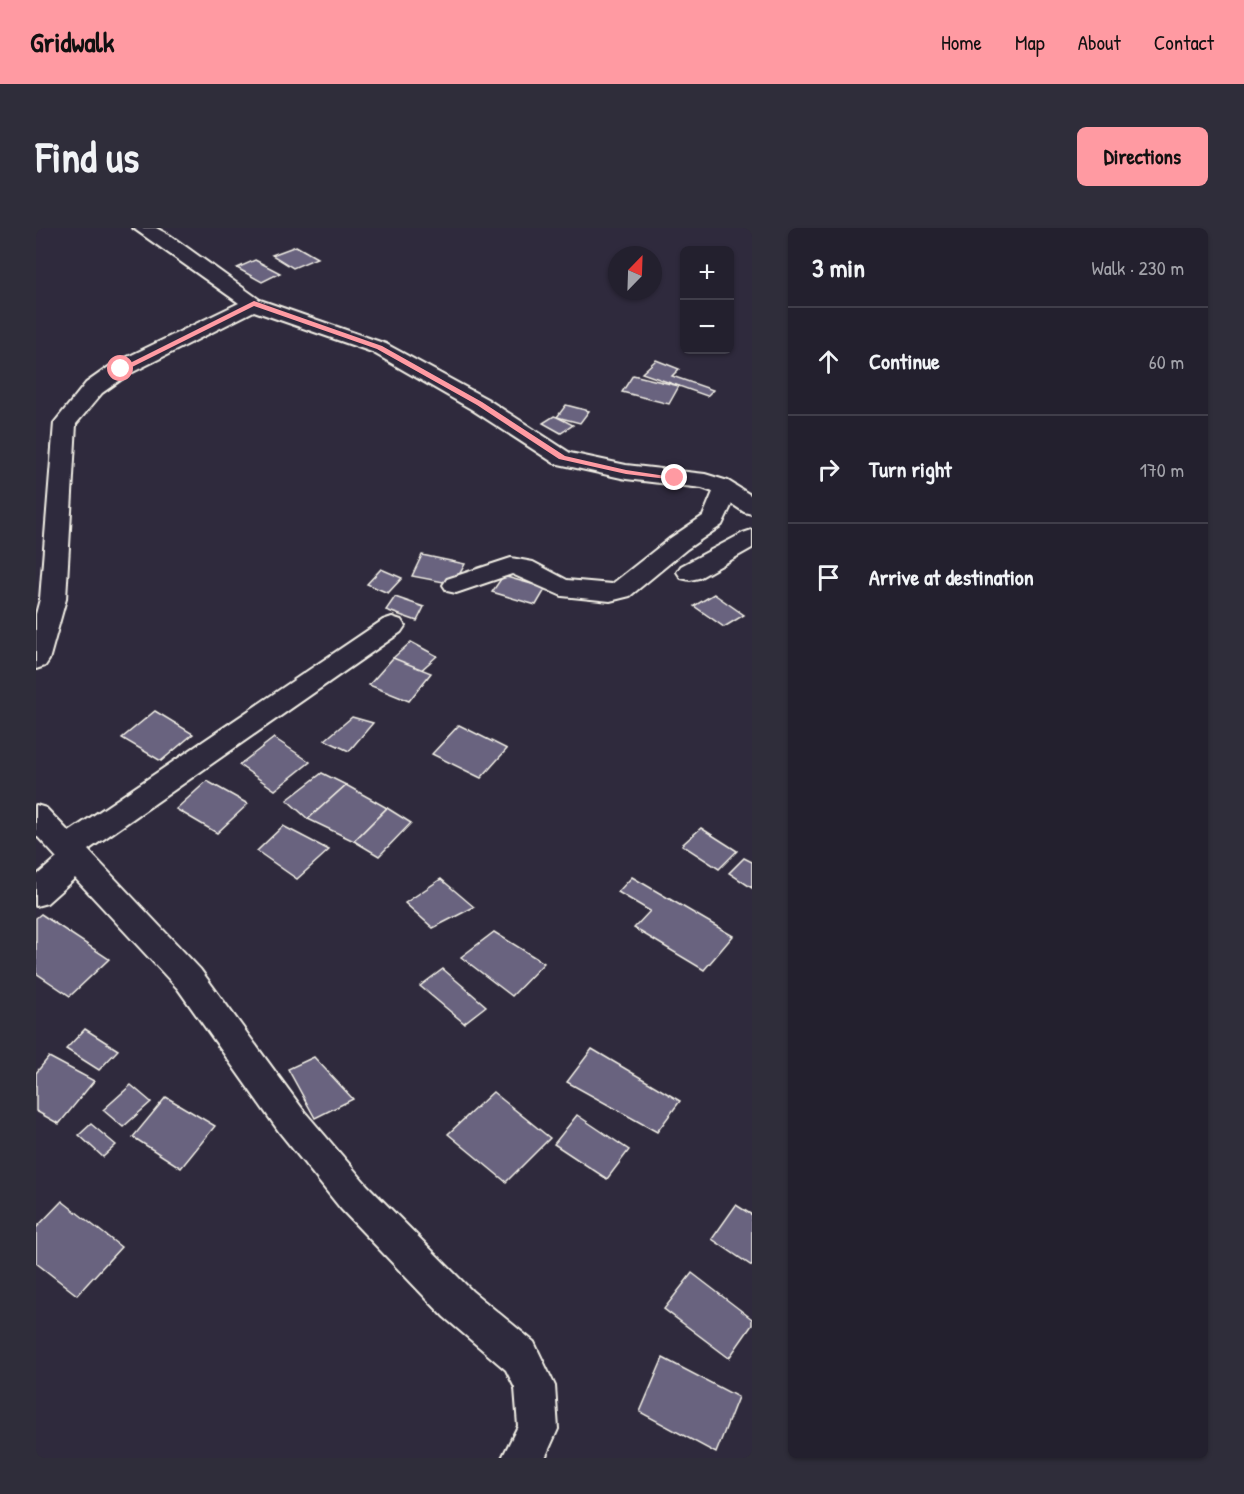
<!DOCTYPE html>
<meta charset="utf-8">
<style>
body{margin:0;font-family:"Patrick Hand",sans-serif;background:#2f2d3a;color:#f1f3f6}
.controls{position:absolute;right:18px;top:18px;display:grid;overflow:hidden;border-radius:9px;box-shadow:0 2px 4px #0004}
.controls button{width:54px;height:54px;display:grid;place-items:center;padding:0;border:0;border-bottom:2px solid #403e4a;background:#23202e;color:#f1f3f6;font:30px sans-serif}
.compass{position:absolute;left:572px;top:18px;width:54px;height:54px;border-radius:50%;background:#23202e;box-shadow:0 2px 4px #0004;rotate:23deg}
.stop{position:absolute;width:18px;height:18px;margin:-14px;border:4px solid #ff9aa2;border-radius:50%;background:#fff}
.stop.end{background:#ff9aa2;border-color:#fff;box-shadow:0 2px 6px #0008}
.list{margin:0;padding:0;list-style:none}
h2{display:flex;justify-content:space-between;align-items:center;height:78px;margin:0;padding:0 24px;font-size:26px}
h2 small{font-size:20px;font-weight:400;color:#a3a3aa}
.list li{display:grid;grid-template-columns:39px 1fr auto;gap:18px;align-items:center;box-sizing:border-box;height:108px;padding:0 24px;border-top:2px solid #403e4a}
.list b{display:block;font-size:22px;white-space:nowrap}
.list em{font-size:20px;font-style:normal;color:#a3a3aa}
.icon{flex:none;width:33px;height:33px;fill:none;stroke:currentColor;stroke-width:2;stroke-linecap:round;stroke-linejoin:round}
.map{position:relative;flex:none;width:716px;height:1230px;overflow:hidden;border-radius:9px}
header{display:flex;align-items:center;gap:36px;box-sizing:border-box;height:84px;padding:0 30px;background:#ff9aa2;color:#111}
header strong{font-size:28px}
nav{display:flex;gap:33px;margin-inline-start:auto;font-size:21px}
.intro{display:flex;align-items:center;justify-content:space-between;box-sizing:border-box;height:144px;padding:0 36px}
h1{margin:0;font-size:42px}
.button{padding:15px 27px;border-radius:9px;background:#ff9aa2;color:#111;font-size:21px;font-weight:700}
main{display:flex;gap:36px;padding:0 36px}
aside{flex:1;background:#23202e;border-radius:9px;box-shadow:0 2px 4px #0004}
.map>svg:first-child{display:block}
</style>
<header>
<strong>Gridwalk</strong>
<nav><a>Home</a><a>Map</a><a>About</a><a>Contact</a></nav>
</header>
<div class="intro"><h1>Find us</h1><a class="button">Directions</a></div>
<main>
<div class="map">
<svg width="716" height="1230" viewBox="0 0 716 1230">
<rect width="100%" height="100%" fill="#2f2a3d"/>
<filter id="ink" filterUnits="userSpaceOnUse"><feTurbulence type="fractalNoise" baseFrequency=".0167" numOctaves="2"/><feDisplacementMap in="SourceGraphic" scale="12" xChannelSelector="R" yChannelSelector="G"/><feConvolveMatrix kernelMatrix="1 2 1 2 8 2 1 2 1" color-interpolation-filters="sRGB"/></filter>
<g filter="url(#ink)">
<!-- building -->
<g fill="#69647f" stroke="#f4f1e8" stroke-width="1.5">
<polygon points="260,18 281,30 257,40 236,27"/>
<polygon points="219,32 244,45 226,54 201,40"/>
<polygon points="620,132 643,141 636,148 677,162 671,168 606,145"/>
<polygon points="597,147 643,158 633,176 586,164"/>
<polygon points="530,177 553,183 544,195 521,189"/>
<polygon points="518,188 521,189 537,197 525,205 507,195"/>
<polygon points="386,327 429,336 418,356 376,348"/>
<polygon points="345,341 366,350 352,365 331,356"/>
<polygon points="467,348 510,360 500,377 456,364"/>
<polygon points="678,366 708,387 688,399 658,378"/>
<polygon points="359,369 388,379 381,393 350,382"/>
<polygon points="375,414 401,428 383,444 357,430"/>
<polygon points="357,430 395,445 373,473 333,457"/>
<polygon points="119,483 157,506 125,533 86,510"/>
<polygon points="316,489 337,495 313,523 289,512"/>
<polygon points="423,497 471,521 445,550 396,526"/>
<polygon points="238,510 274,534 239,562 203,537"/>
<polygon points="286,545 310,557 272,591 251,572"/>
<polygon points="171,553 212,576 181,605 140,581"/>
<polygon points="310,557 351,580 318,613 272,591"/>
<polygon points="351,580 375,595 343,628 318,613"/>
<polygon points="247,598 293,622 261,651 221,623"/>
<polygon points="665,600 701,623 683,641 646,617"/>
<polygon points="708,630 716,634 716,660 693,645"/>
<polygon points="596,649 697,708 668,742 598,700 614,683 582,664"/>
<polygon points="405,651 438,679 397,700 369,675"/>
<polygon points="5,686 73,731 34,768 0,745 0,690"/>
<polygon points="458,704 508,735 476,768 425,729"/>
<polygon points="407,741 450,778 428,795 384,758"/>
<polygon points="49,801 82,822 63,842 30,821"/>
<polygon points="556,821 644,873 621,904 531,854"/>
<polygon points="13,829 58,853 23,896 0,883 0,845"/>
<polygon points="278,829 317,871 279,890 252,841"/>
<polygon points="95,857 115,874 87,899 67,882"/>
<polygon points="457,864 514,910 470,954 412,906"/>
<polygon points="130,869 179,898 145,940 97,909"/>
<polygon points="541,887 593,922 571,951 518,916"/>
<polygon points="55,896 80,917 67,929 43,907"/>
<polygon points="26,973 85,1019 41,1067 0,1035 0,1000"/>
<polygon points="700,977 716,987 716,1038 676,1011"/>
<polygon points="656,1045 716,1091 716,1097 693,1130 628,1081"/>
<polygon points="627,1130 702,1169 680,1225 604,1184"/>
</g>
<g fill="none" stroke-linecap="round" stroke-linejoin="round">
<!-- minor casing -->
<g stroke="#f4f1e8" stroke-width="4">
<g id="minor">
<polygon points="97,0 120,0 135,8 224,72 350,116 451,171 534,225 590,237 669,246 692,253 716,268 716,286 708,284 696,276 686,297 651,321 594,368 574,373 526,368 476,346 420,365 411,363 407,357 411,351 475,330 497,334 531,352 576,356 633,311 667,288 677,264 666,260 590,251 518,235 435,181 336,124 218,83 93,146 66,165 40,196 30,371 13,432 9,438 0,441 0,386 4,371 18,195 50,155 77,136 203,75"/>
<polygon points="716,302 716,320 663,350 654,352 645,350 641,344 645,338 707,305"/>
<polygon points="356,389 365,392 369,398 365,404 52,622 164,741 268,883 331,957 436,1063 498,1114 519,1158 522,1201 509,1230 466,1230 482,1198 479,1160 470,1142 408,1089 305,981 244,905 142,761 39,650 11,675 0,678 0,648 21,630 0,607 0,577 10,580 33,604 347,392"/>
</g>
</g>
<!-- minor -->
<use href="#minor" fill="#2f2a3d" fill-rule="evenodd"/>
</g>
</g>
<!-- route -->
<polygon fill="#ff9aa2" points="218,73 346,118 446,174 529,228 590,242 643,250 639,252 590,246 523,231 441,177 341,121 218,78 88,143 82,141"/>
</svg>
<div class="controls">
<button>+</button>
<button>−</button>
</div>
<svg class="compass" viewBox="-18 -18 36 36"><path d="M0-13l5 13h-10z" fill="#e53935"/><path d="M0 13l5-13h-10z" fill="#a3a3aa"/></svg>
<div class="stop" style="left:85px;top:141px"></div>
<div class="stop end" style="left:639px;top:250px"></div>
</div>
<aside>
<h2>3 min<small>Walk · 230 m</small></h2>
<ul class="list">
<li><svg class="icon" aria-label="ahead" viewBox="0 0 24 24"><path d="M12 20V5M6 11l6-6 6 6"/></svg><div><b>Continue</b></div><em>60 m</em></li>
<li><svg class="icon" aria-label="right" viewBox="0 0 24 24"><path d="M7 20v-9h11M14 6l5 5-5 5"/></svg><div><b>Turn right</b></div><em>170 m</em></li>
<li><svg class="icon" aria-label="arrive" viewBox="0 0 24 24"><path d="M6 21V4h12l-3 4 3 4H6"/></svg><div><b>Arrive at destination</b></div></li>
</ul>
</aside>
</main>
